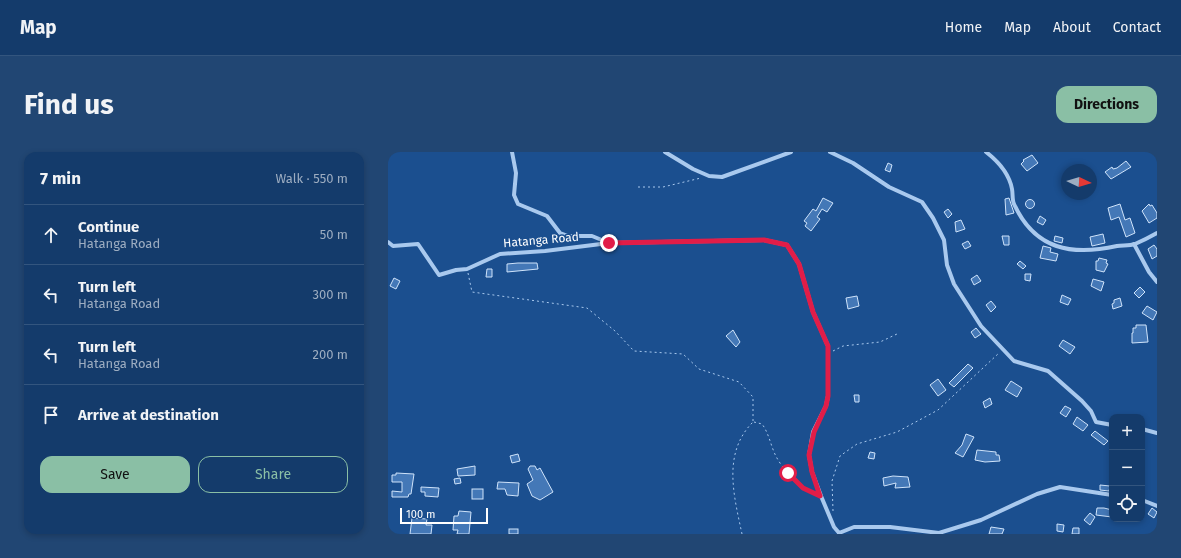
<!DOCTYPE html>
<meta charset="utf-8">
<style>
body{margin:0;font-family:"Fira Sans",sans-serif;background:#214673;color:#f1f3f6}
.controls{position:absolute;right:12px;bottom:12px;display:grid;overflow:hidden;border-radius:8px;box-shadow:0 2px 6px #0003}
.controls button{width:36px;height:36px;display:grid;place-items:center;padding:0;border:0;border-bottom:1px solid #33557e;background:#143b6b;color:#f1f3f6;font:20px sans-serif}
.compass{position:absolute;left:673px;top:12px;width:36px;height:36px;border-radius:50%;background:#143b6b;box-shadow:0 2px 6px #0003;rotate:94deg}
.scale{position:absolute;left:12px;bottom:10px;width:88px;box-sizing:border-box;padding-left:4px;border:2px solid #fff;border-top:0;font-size:11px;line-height:14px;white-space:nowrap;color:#fff;-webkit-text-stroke:3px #1b4f8f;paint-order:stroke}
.stop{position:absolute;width:12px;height:12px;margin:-9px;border:3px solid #e11d48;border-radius:50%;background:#fff}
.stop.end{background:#e11d48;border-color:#fff;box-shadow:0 1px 4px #0008}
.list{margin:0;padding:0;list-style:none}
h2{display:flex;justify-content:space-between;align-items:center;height:52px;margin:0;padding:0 16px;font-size:17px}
h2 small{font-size:13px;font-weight:400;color:#9dadc1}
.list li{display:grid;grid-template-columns:26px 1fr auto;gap:12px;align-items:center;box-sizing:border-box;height:60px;padding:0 16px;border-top:1px solid #33557e}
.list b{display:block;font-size:15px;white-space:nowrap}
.list p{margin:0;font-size:13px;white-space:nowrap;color:#9dadc1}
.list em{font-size:13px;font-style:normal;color:#9dadc1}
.actions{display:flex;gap:8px;padding:12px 16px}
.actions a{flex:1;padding:9px 0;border:1px solid #8abfa5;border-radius:12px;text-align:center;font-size:14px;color:#8abfa5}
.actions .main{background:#8abfa5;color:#111}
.icon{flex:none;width:22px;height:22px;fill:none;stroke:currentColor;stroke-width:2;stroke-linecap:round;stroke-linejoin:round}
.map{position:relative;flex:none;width:769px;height:382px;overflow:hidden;border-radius:12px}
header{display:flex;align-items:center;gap:24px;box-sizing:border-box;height:56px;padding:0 20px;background:#143b6b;border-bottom:1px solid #33557e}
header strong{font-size:19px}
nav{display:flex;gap:22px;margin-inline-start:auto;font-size:14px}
.intro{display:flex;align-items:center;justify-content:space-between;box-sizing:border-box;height:96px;padding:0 24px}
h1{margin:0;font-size:28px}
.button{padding:10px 18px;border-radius:12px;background:#8abfa5;color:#111;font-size:14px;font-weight:700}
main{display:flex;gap:24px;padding:0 24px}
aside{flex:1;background:#143b6b;border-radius:12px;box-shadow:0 2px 6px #0003}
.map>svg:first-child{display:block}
</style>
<header>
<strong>Map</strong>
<nav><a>Home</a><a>Map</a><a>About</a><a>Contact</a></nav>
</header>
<div class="intro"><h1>Find us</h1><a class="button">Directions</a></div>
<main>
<aside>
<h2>7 min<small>Walk · 550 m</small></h2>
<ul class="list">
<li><svg class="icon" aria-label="ahead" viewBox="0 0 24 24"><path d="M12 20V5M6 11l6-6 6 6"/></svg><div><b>Continue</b><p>Hatanga Road</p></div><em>50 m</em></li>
<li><svg class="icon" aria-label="left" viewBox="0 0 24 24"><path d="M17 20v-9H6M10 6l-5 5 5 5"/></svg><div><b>Turn left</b><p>Hatanga Road</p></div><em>300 m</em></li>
<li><svg class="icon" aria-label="left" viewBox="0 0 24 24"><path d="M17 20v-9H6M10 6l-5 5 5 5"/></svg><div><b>Turn left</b><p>Hatanga Road</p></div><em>200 m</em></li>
<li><svg class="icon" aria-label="arrive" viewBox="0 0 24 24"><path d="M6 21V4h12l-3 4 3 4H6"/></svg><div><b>Arrive at destination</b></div></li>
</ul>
<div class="actions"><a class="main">Save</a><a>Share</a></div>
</aside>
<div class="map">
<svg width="769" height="382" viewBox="0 0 769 382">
<rect width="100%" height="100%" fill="#1b4f8f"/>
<!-- building -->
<g fill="#4478b7" stroke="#cfe3fa">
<polygon points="644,3 650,11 639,19 633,12 636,9 635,8"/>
<polygon points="738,9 743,15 723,27 717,20 724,15 725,17 729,16"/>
<polygon points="500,11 504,13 502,20 497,18"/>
<polygon points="435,46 445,51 439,60 434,57 429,65 432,67 423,79 417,74 419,71 416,69 425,57 428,59"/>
<polygon points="621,46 626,61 618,63 617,47"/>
<circle cx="642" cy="52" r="4.5"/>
<polygon points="732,52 737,68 742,66 747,81 738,85 731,65 723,68 720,56"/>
<polygon points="761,52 762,54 764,53 769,61 769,66 761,71 754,59"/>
<polygon points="560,57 564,62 560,66 556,60"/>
<polygon points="652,64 658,68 655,73 649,70"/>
<polygon points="573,68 577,77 568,80 567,70"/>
<polygon points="715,82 717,91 704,94 702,85"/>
<polygon points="614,84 621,84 621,93 616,93"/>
<polygon points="667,84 675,86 674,91 666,89"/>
<polygon points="580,89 583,94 577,97 574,92"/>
<polygon points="766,93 769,97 769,104 764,107 760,97"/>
<polygon points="655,94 663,96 662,100 670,102 668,109 652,106"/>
<polygon points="711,106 719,108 718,111 720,112 716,120 708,118 708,109 710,109"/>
<polygon points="632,109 638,114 635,117 629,112"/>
<polygon points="130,111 149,111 150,117 119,120 119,112"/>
<polygon points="99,117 104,117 104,125 98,125"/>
<polygon points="637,122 643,122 642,129 637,128"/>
<polygon points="589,123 593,129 586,133 583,127"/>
<polygon points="6,126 12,129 8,137 2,134"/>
<polygon points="705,127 716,130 713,139 703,134"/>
<polygon points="752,135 757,140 751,146 746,141"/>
<polygon points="674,143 683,147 680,153 672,150"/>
<polygon points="469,144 471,154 460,157 458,146"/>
<polygon points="732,146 734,154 725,157 724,152 726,151 726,148"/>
<polygon points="603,149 608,155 603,160 598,153"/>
<polygon points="759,154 769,160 765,168 754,161"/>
<polygon points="748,173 758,173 760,190 744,191 744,181 745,181 745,176 748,176"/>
<polygon points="588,176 593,182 587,186 583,180"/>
<polygon points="345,178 352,190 348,195 338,184"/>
<polygon points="675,188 687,195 682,202 671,194"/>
<polygon points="580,212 585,216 566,235 561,231"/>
<polygon points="550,227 558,238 550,244 542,233"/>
<polygon points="623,229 634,236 629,245 617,238"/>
<polygon points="466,243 471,243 471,250 467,250"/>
<polygon points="602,246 604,252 597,256 595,250"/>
<polygon points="677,254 683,257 678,265 672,261"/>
<polygon points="689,265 700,273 695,279 685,272"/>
<polygon points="707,279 720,289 716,293 703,283"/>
<polygon points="578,282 586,285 575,305 567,301 574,293"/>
<polygon points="589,298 608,300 608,303 611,303 612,309 597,310 587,308"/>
<polygon points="482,300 487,301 486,307 480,306"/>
<polygon points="130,302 132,309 124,311 122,304"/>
<polygon points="87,314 87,323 70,324 69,317"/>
<polygon points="142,314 147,314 149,318 152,316 165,340 152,348 144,344 139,332 145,328 140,317"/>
<polygon points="8,321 26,322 23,342 21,342 20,345 4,345 4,339 14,340 14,330 4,330 4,323 8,323"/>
<polygon points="505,324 520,325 522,335 507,336 508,331 496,334 495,326"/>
<polygon points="72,326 73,331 67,332 66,327"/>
<polygon points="110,330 131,331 130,344 119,343 117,337 109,337"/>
<polygon points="712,333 722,334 721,339 712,338"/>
<polygon points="33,335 51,336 50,345 37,344 37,340 33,340"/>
<rect x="84" y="337" width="11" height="10"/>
<polygon points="709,356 716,356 724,358 724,365 708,363"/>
<polygon points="764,356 769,360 766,366 760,362"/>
<polygon points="71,359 83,360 81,382 69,382 70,378 65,378 66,364 70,364"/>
<polygon points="702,361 707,365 702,373 696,368"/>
<polygon points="24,366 39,367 38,373 44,373 43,382 22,382"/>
<polygon points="669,372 676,373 675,380 669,379"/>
<polygon points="603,375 616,377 614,382 601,382"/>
<polygon points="685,376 691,376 691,382 684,382"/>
<rect x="121" y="377" width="9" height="5"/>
</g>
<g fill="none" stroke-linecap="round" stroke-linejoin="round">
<!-- path -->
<g stroke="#a9c9ee" stroke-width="1" stroke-dasharray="2 3" stroke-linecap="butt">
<polyline points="250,35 275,35 313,26"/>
<polyline points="80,121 84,140 199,156 227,179 246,199 295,202 311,217 351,230 365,245 365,270"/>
<polyline points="445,199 455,194 492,190 509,182"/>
<path d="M 366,270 L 374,272 C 380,280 382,290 386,300 C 393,317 411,334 427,342"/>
<polyline points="445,359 444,329 452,304 469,292 509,280 550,258 611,201"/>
<path d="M 354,382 C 346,344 334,301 365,270"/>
</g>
<!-- minor -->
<g stroke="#a9c9ee" stroke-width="4">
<polyline points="124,0 128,21 126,43 130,52 159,64 172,81 180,84 204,84 221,91"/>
<polyline points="277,0 305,17 321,24 334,25 403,0"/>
<polyline points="442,0 465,11 501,35 534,50 545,66 556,88 559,113 566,132 593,174 626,209 660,219 694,249 703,259 708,270 724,273"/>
<path d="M 598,0 C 611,10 621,21 624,37 C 625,42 624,48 626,52 C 647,98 684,104 729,94 C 734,93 741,94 747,92 C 754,89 762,85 769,81"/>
<polyline points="0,90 5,94 30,92 51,123 68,118 79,117 112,102 157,99 221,91 376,88 399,93 411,112 425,160 440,194 440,244 438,254 425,280 421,303 424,320 433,344 446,375 452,382"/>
<polyline points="746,92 761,120 769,130"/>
<polyline points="754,277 769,281"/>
<polyline points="754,348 769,354"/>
<polyline points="451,381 466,375 502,375 551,381 593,368 649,342 672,335 724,343"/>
</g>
</g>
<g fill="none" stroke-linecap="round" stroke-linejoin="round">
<!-- route -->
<polyline stroke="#e11d48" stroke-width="5" points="221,91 376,88 399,93 411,112 425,160 440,194 440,244 438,254 426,280 421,303 424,320 432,344 415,336 400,321"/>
</g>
<g text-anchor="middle" stroke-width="3" stroke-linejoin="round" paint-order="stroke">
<!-- street labels -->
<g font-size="12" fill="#fff" stroke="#1b4f8f">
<text transform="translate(153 88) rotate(-5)" y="4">Hatanga Road</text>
</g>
</g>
</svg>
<div class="controls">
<button>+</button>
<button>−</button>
<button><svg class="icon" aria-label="locate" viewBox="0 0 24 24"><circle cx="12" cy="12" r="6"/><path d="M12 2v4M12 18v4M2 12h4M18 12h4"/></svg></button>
</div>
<svg class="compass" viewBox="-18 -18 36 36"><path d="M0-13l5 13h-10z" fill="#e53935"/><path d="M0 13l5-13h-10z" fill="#9dadc1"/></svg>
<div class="scale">100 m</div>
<div class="stop" style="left:400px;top:321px"></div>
<div class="stop end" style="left:221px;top:91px"></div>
</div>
</main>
